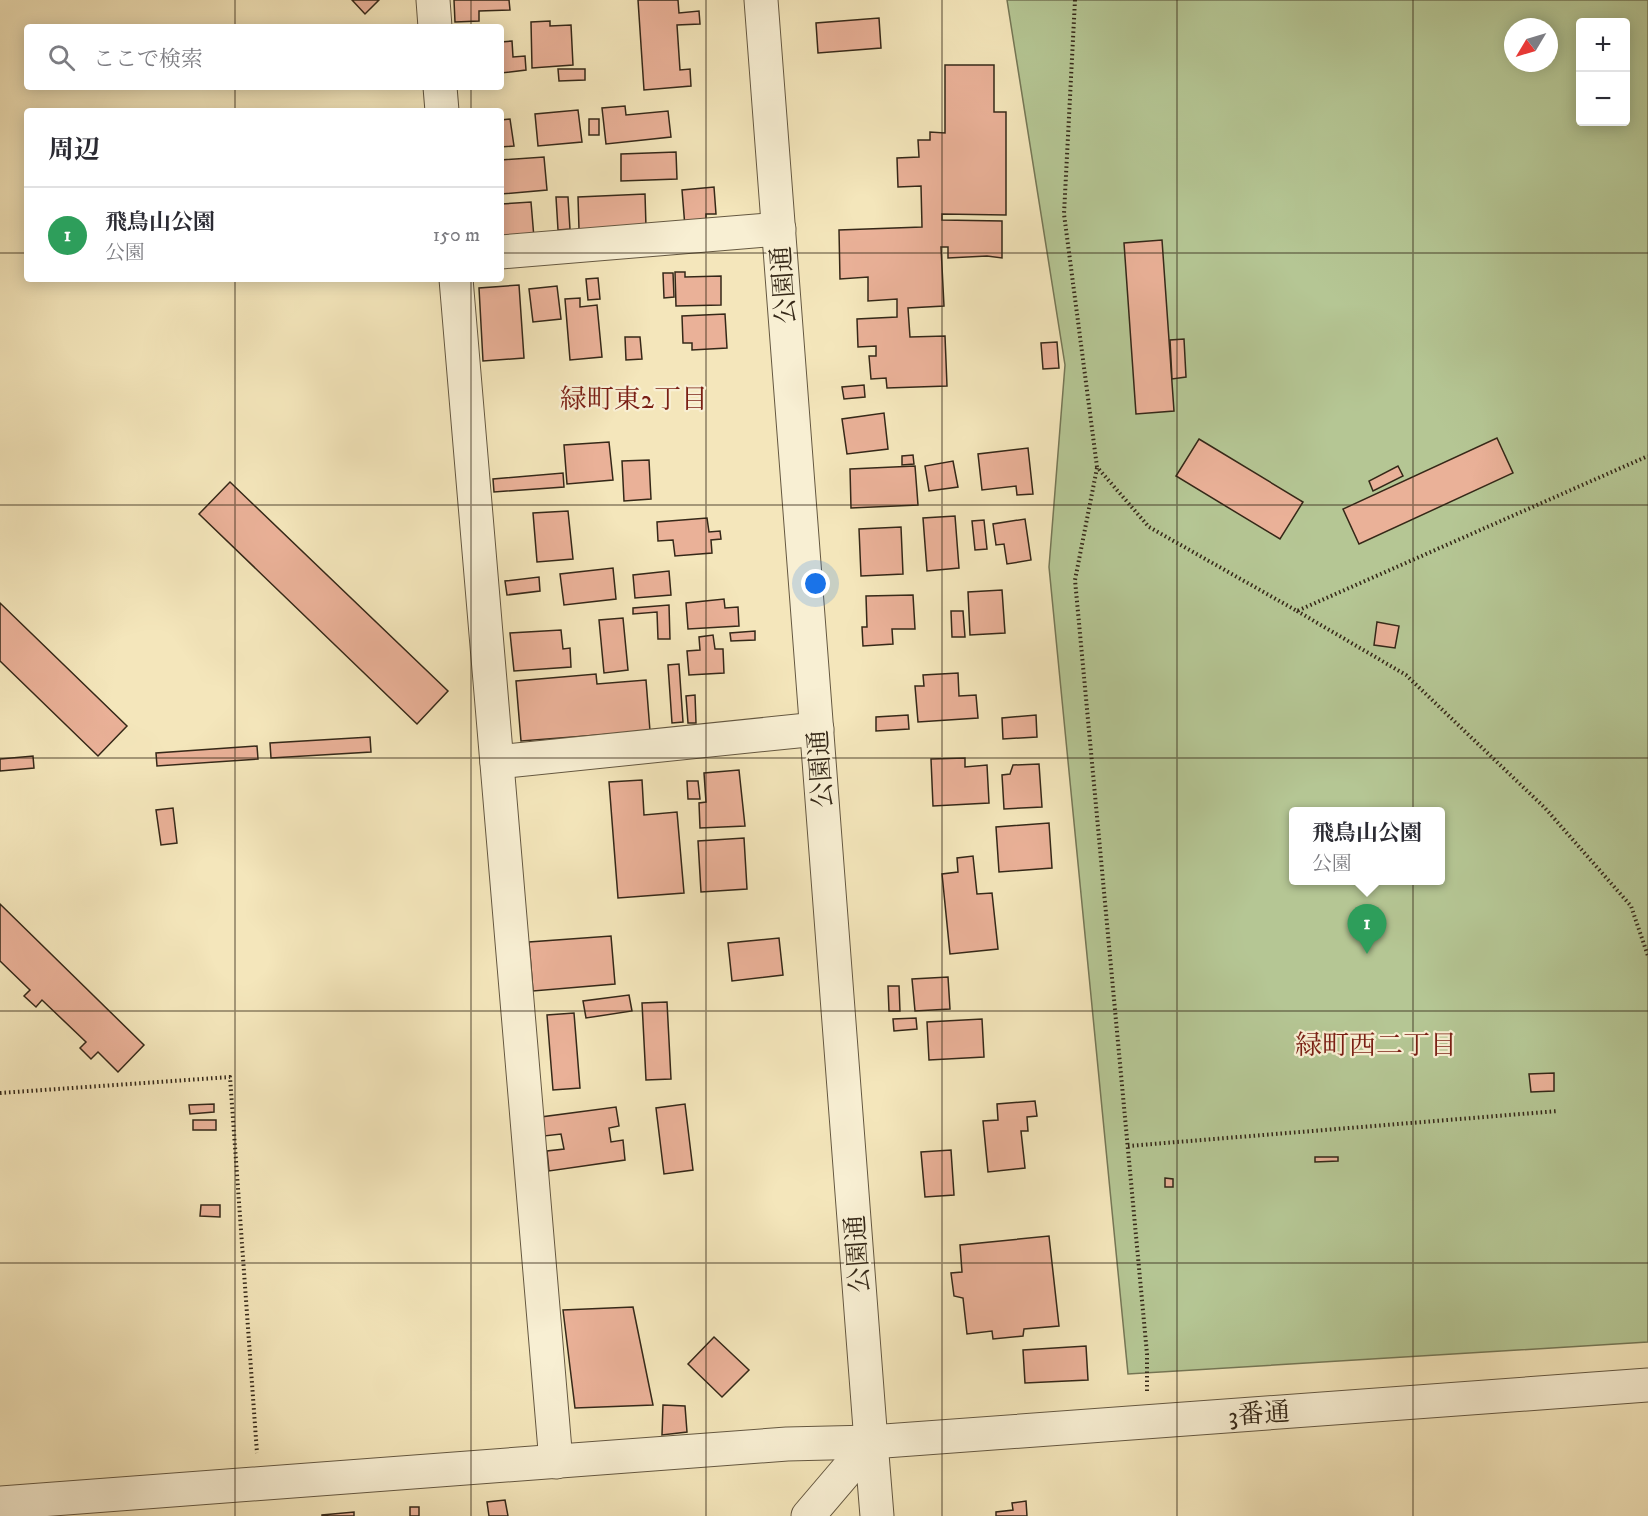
<!DOCTYPE html>
<html lang="ja">
<meta charset="utf-8">
<style>
body{margin:0;font-family:"IM FELL DW Pica","Noto Serif JP",serif;background:#f7f7f7;color:#2b2b33}
.controls{position:absolute;right:18px;top:18px;display:grid;overflow:hidden;border-radius:6px;box-shadow:0 3px 15px #0003}
.controls button{width:54px;height:54px;display:grid;place-items:center;padding:0;border:0;border-bottom:2px solid #e1e1e2;background:#fff;color:#2b2b33;font:30px sans-serif}
.compass{position:absolute;left:1504px;top:18px;width:54px;height:54px;border-radius:50%;background:#fff;box-shadow:0 3px 15px #0003;rotate:232deg}
.you{position:absolute;left:816px;top:584px;width:21px;height:21px;margin:-15px;border:4px solid #fff;border-radius:50%;background:#1a73e8;box-shadow:0 0 0 9px #1a73e833}
.badge{display:grid;place-items:center;width:39px;height:39px;border-radius:50%;background:#d93025;color:#fff;font-size:20px;font-weight:700}
.pin{position:absolute;translate:-50% -50px;filter:drop-shadow(0 2px 3px #0008)}
.pin::after{content:'';position:absolute;top:32px;width:21px;height:18px;background:inherit;clip-path:polygon(0 0,100% 0,50% 100%)}
.popup{position:absolute;left:1289px;top:807px;width:156px;height:78px;box-sizing:border-box;display:grid;place-content:center;border-radius:6px;background:#fff;filter:drop-shadow(0 2px 4px #0005);font-size:20px;white-space:nowrap;color:#7c7c81}
.popup b{font-size:22px;color:#2b2b33}
.popup::after{content:'';position:absolute;left:50%;top:100%;margin-left:-12px;border:12px solid transparent;border-top-color:#fff}
.list{margin:0;padding:0;list-style:none}
h2{display:flex;justify-content:space-between;align-items:center;height:78px;margin:0;padding:0 24px;font-size:26px}
h2 small{font-size:20px;font-weight:400;color:#7c7c81}
.list li{display:grid;grid-template-columns:39px 1fr auto;gap:18px;align-items:center;box-sizing:border-box;height:96px;padding:0 24px;border-top:2px solid #e1e1e2}
.list b{display:block;font-size:22px;white-space:nowrap}
.list p{margin:0;font-size:20px;white-space:nowrap;color:#7c7c81}
.list em{font-size:20px;font-style:normal;color:#7c7c81}
.icon{flex:none;width:33px;height:33px;fill:none;stroke:currentColor;stroke-width:2;stroke-linecap:round;stroke-linejoin:round}
.map{position:relative;flex:none;width:1648px;height:1516px;overflow:hidden}
.search{position:absolute;background:#fff;box-shadow:0 3px 15px #0003;left:24px;top:24px;width:480px;height:66px;display:flex;align-items:center;gap:15px;box-sizing:border-box;padding:0 21px;border-radius:6px;color:#7c7c81;font-size:22px}
.panel{position:absolute;background:#fff;box-shadow:0 3px 15px #0003;left:24px;top:108px;width:480px;height:174px;border-radius:6px}
.map>svg:first-child{display:block}
</style>
<div class="map">
<svg width="1648" height="1516" viewBox="0 0 1648 1516">
<rect width="100%" height="100%" fill="#f4e6bb"/>
<filter id="stains"><feTurbulence type="fractalNoise" baseFrequency=".00333" numOctaves="4"/><feColorMatrix values="0 0 0 0 .2 0 0 0 0 .09 0 0 0 0 .02 0 0 0 .5 -.17"/></filter>
<radialGradient id="worn" r=".72"><stop offset=".6" stop-color="#630" stop-opacity="0"/><stop offset="1" stop-color="#630" stop-opacity=".3"/></radialGradient>
<!-- green -->
<path fill="#b5c694" stroke="#757756" stroke-width="1.5" fill-rule="evenodd" d="M 1007,0 L 1648,0 L 1648,1342 L 1128,1374 L 1049,567 L 1065,365 ZM 1580,22 L 1626,22 L 1626,122 L 1580,122 ZM 1513,27 L 1549,27 L 1549,63 L 1513,63 ZM 1294,812 L 1440,812 L 1440,880 L 1294,880 Z"/>
<!-- building -->
<g fill="#eab198" stroke="#352818" stroke-width="1.5">
<polygon points="352,0 379,0 365,14"/>
<polygon points="454,0 509,0 510,10 479,11 479,21 455,22"/>
<polygon points="638,0 678,0 679,13 699,11 700,24 677,25 680,70 690,69 691,86 644,90"/>
<polygon points="879,18 881,48 818,53 816,23"/>
<polygon points="550,21 550,26 571,25 573,65 532,68 531,22"/>
<polygon points="512,41 513,57 525,56 526,70 501,73 501,42"/>
<polygon points="945,65 994,65 994,112 1006,112 1006,215 942,214 942,220 1002,221 1002,258 987,256 948,258 948,247 941,247 944,306 908,308 910,337 945,336 947,386 887,388 886,378 871,379 869,356 876,356 876,346 858,347 857,319 897,317 897,299 868,301 868,277 840,279 839,230 922,227 921,186 898,187 897,158 919,157 918,140 930,140 930,132 945,133"/>
<polygon points="558,69 585,69 585,80 559,81"/>
<polygon points="625,106 626,115 668,111 671,137 606,144 602,108"/>
<polygon points="578,110 582,142 538,146 535,114"/>
<polygon points="510,119 514,146 501,147 501,120"/>
<rect x="589" y="119" width="10" height="16"/>
<polygon points="676,152 677,179 621,181 621,154"/>
<polygon points="544,157 547,190 501,194 501,160"/>
<polygon points="714,187 716,214 706,214 706,225 685,227 682,190"/>
<polygon points="645,194 646,227 579,229 578,197"/>
<polygon points="556,197 568,197 570,229 558,230"/>
<polygon points="531,202 534,238 501,240 501,204"/>
<polygon points="1162,240 1174,411 1136,414 1124,243"/>
<polygon points="675,272 685,272 685,277 721,276 721,305 676,306"/>
<polygon points="663,273 673,273 674,297 664,298"/>
<polygon points="598,278 600,299 588,300 586,279"/>
<polygon points="519,285 524,358 483,361 479,288"/>
<polygon points="557,286 561,319 533,322 529,289"/>
<polygon points="580,298 580,307 597,305 602,357 570,360 565,299"/>
<polygon points="725,314 727,348 692,350 692,343 683,343 682,316"/>
<polygon points="625,337 640,337 642,359 626,360"/>
<polygon points="1184,339 1186,377 1172,379 1170,340"/>
<polygon points="1057,342 1059,368 1043,369 1041,343"/>
<polygon points="864,385 865,397 844,399 842,387"/>
<polygon points="884,413 888,449 847,454 842,419"/>
<polygon points="1497,438 1513,473 1359,544 1343,509"/>
<polygon points="1199,439 1303,502 1280,539 1176,476"/>
<polygon points="609,442 613,480 567,484 564,445"/>
<polygon points="1028,448 1033,494 1017,495 1016,486 982,490 978,454"/>
<polygon points="913,455 914,464 902,465 902,456"/>
<polygon points="649,460 651,499 624,501 622,461"/>
<polygon points="953,461 958,487 929,491 925,466"/>
<polygon points="915,466 918,505 851,508 850,469"/>
<polygon points="1398,466 1403,476 1373,491 1369,481"/>
<polygon points="563,473 564,487 494,492 493,479"/>
<polygon points="230,482 448,691 417,724 199,514"/>
<polygon points="568,511 573,559 537,562 533,513"/>
<polygon points="955,516 959,568 927,571 923,518"/>
<polygon points="707,518 709,532 720,531 721,539 711,540 712,553 675,556 673,540 658,541 657,522"/>
<polygon points="1025,519 1031,560 1007,564 1004,544 996,545 993,524"/>
<polygon points="984,520 987,549 975,550 972,521"/>
<polygon points="901,527 903,574 861,576 859,529"/>
<polygon points="613,568 616,599 564,605 560,574"/>
<polygon points="669,571 671,595 635,598 633,575"/>
<polygon points="539,577 540,591 507,595 505,581"/>
<polygon points="1002,590 1005,633 970,635 968,592"/>
<polygon points="913,595 915,629 892,629 893,644 863,646 862,627 867,627 866,596"/>
<polygon points="724,599 725,608 738,607 739,626 688,629 686,603"/>
<polygon points="0,603 127,726 98,756 0,661"/>
<polygon points="669,605 670,639 658,639 657,612 633,614 633,608"/>
<polygon points="951,611 963,611 965,637 952,637"/>
<polygon points="623,618 628,670 604,673 599,620"/>
<polygon points="1377,622 1399,626 1395,648 1374,645"/>
<polygon points="561,630 563,649 570,648 571,667 514,671 510,633"/>
<polygon points="755,631 755,640 731,641 730,633"/>
<polygon points="713,635 715,649 723,649 724,673 689,675 687,651 700,650 699,637"/>
<polygon points="679,664 683,722 672,723 668,665"/>
<polygon points="958,673 959,696 976,695 978,718 918,722 915,686 924,686 923,675"/>
<polygon points="596,674 597,684 646,680 650,731 521,741 516,681"/>
<polygon points="695,695 696,723 688,723 686,696"/>
<polygon points="908,715 909,729 876,731 876,717"/>
<polygon points="1036,715 1037,737 1003,739 1002,718"/>
<polygon points="370,737 371,752 271,758 270,743"/>
<polygon points="257,746 258,759 157,766 156,753"/>
<polygon points="33,756 34,768 0,771 0,759"/>
<polygon points="965,758 965,767 987,765 989,803 933,806 931,759"/>
<polygon points="1039,764 1042,807 1004,809 1002,775 1010,774 1013,765"/>
<polygon points="739,770 745,826 700,828 699,803 706,802 704,773"/>
<polygon points="642,780 644,815 677,812 684,893 618,898 609,782"/>
<polygon points="687,781 698,781 700,799 688,799"/>
<polygon points="173,808 177,843 161,845 156,810"/>
<polygon points="1049,823 1052,868 999,872 996,827"/>
<polygon points="744,838 747,889 701,892 698,841"/>
<polygon points="973,856 977,894 992,893 998,949 950,954 942,874 958,872 957,858"/>
<polygon points="0,904 144,1045 118,1072 98,1052 91,1059 80,1048 86,1042 42,1000 36,1007 24,996 30,990 0,961"/>
<polygon points="611,936 615,984 533,991 529,942"/>
<polygon points="779,938 783,975 732,981 728,943"/>
<polygon points="948,977 950,1009 915,1011 912,979"/>
<polygon points="888,986 899,986 900,1011 889,1011"/>
<polygon points="629,995 632,1011 586,1018 583,1001"/>
<polygon points="667,1002 671,1079 646,1080 642,1003"/>
<polygon points="574,1013 580,1088 553,1090 547,1015"/>
<polygon points="916,1018 917,1029 894,1031 893,1019"/>
<polygon points="982,1019 984,1057 929,1060 927,1022"/>
<polygon points="1554,1073 1554,1091 1531,1092 1529,1074"/>
<polygon points="1035,1101 1037,1116 1027,1117 1028,1131 1021,1131 1025,1168 988,1172 983,1121 998,1120 997,1104"/>
<polygon points="214,1104 214,1112 190,1114 189,1105"/>
<polygon points="685,1104 693,1170 664,1174 656,1108"/>
<polygon points="616,1107 619,1126 609,1128 611,1142 623,1140 625,1160 549,1171 547,1151 564,1149 561,1134 544,1136 541,1117"/>
<rect x="193" y="1120" width="23" height="10"/>
<polygon points="951,1150 954,1195 925,1197 921,1152"/>
<polygon points="1315,1157 1338,1157 1338,1161 1315,1162"/>
<polygon points="1165,1178 1173,1179 1173,1187 1165,1187"/>
<polygon points="201,1205 220,1205 220,1217 200,1216"/>
<polygon points="1049,1236 1059,1326 1024,1329 1023,1336 993,1339 992,1331 967,1334 963,1298 954,1296 951,1273 962,1272 960,1245"/>
<polygon points="633,1307 653,1405 575,1408 563,1310"/>
<polygon points="714,1337 749,1370 722,1397 688,1364"/>
<polygon points="1086,1346 1088,1380 1025,1383 1023,1350"/>
<polygon points="663,1405 685,1406 687,1432 662,1435"/>
<polygon points="505,1500 508,1516 489,1516 487,1502"/>
<polygon points="1026,1501 1027,1516 996,1516 996,1512 1013,1510 1012,1503"/>
<rect x="410" y="1507" width="9" height="9"/>
<polygon points="354,1512 354,1516 322,1516 322,1515"/>
</g>
<g fill="none" stroke-linecap="round" stroke-linejoin="round">
<!-- minor casing -->
<g stroke="#655841" stroke-width="35">
<g id="minor">
<polyline points="433,0 435,27"/>
<polyline points="761,0 871,1442 808,1516"/>
<polyline points="440,87 442,111"/>
<polyline points="501,252 779,229"/>
<polyline points="456,279 556,1462"/>
<polyline points="497,762 817,729"/>
<polyline points="871,1442 877,1516"/>
<polyline points="0,1503 787,1444 871,1442 1648,1385"/>
</g>
</g>
<!-- path -->
<g stroke="#352818" stroke-width="4" stroke-dasharray="1.5 3" stroke-linecap="butt">
<polyline points="1075,0 1064,214 1097,467 1149,527 1297,611 1648,456"/>
<polyline points="1097,468 1075,580 1147,1354 1147,1391"/>
<polyline points="1297,611 1406,675 1545,808 1631,906 1648,956"/>
<polyline points="0,1093 230,1077 257,1453"/>
<polyline points="1128,1146 1558,1111"/>
</g>
<!-- minor -->
<use href="#minor" stroke="#f8efd3" stroke-width="33"/>
</g>
<!-- grid -->
<path fill="none" stroke="#352818" stroke-width="1.5" stroke-opacity="0.55" d="M 235,0 L 235,27M 471,0 L 471,27M 706,0 L 706,1516M 942,0 L 942,1516M 1177,0 L 1177,1516M 1413,0 L 1413,1516M 235,87 L 235,111M 471,87 L 471,111M 0,253 L 27,253M 501,253 L 1648,253M 235,279 L 235,1516M 471,279 L 471,1516M 0,505 L 1648,505M 0,758 L 1648,758M 0,1011 L 1648,1011M 0,1263 L 1648,1263"/>
<g text-anchor="middle" stroke-width="4.5" stroke-linejoin="round" paint-order="stroke">
<!-- street labels -->
<g font-size="26" fill="#352818" stroke="#f8efd3">
<text transform="translate(783 285) rotate(-94)" y="9">公園通</text>
<text transform="translate(820 769) rotate(-94)" y="9">公園通</text>
<text transform="translate(857 1254) rotate(-94)" y="9">公園通</text>
<text transform="translate(1259 1413) rotate(-4)" y="9">3番通</text>
</g>
<!-- neighbourhood labels -->
<g font-size="27" fill="#7a1f14" stroke="#f8efd3">
<text x="634" y="408">緑町東2丁目</text>
<text x="1376" y="1054">緑町西二丁目</text>
</g>
</g>
<rect width="100%" height="100%" filter="url(#stains)"/>
<rect width="100%" height="100%" fill="url(#worn)"/>
</svg>
<div class="controls">
<button>+</button>
<button>−</button>
</div>
<svg class="compass" viewBox="-18 -18 36 36"><path d="M0-13l5 13h-10z" fill="#e53935"/><path d="M0 13l5-13h-10z" fill="#7c7c81"/></svg>
<div class="you"></div>
<div class="pin badge" style="left:1367px;top:954px;background:#2e9e5b">1</div>
<div class="popup"><b>飛鳥山公園</b>公園</div>
<div class="search"><svg class="icon" aria-label="search" viewBox="0 0 24 24"><circle cx="10" cy="10" r="6"/><path d="M15 15l6 6"/></svg>ここで検索</div>
<section class="panel">
<h2>周辺<small></small></h2>
<ul class="list">
<li><span class="badge" style="background:#2e9e5b">1</span><div><b>飛鳥山公園</b><p>公園</p></div><em>150 m</em></li>
</ul>
</section>
</div>
